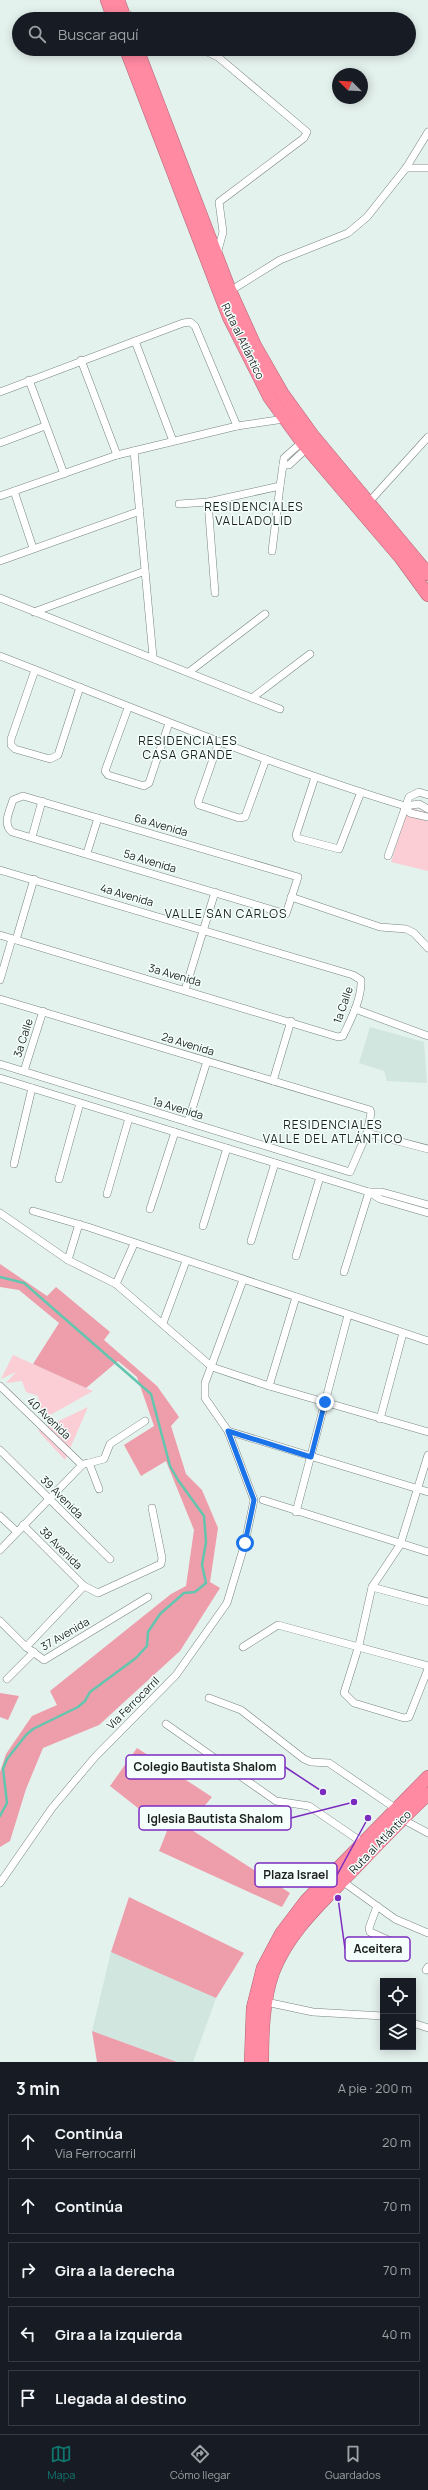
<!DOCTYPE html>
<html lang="es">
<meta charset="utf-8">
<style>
body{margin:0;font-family:Manrope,sans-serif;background:#20242c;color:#f1f3f6}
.controls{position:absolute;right:12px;bottom:12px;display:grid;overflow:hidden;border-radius:0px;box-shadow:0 2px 10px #0003}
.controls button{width:36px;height:36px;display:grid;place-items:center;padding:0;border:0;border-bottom:1px solid #363941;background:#171b24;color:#f1f3f6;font:20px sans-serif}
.compass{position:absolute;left:332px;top:68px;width:36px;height:36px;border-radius:50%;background:#171b24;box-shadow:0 2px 10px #0003;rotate:294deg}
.stop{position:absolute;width:12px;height:12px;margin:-9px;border:3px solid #1a73e8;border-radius:50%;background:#fff}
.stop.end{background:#1a73e8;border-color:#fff;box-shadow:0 1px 4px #0008}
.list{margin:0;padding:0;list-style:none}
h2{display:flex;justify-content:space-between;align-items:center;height:52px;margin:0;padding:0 16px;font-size:17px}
h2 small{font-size:13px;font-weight:400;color:#9ea1a6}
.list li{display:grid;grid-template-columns:26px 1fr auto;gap:12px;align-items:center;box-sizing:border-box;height:56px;margin:0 8px 8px;padding:0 8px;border:1px solid #363941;border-radius:0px}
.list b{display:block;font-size:15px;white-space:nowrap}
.list p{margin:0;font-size:13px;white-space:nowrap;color:#9ea1a6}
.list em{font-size:13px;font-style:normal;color:#9ea1a6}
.icon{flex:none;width:22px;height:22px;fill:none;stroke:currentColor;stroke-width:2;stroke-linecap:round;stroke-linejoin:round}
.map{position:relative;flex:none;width:428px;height:2062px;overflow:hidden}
.search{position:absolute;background:#171b24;box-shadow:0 2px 10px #0003;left:12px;right:12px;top:12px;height:44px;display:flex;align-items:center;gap:10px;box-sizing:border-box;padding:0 14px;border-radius:22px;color:#9ea1a6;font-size:15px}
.sheet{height:372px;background:#171b24}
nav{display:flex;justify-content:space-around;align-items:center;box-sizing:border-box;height:56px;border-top:1px solid #363941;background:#171b24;font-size:11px;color:#9ea1a6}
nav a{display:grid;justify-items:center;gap:2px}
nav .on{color:#0f766e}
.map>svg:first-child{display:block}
</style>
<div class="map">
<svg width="428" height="2062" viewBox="0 0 428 2062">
<rect width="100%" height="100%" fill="#e4f2ee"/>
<!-- built -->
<g fill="#d0e6df">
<polygon points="370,1027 424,1042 427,1083 387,1081 384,1071 359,1063"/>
<polygon points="111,1952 216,1998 193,2062 177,2062 92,2031"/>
</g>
<!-- green -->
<g fill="#fbcdd4">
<polygon points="408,807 428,813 428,871 391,862"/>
<polygon points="13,1355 86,1388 93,1391 43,1419 38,1396 26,1392 22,1381 6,1383 16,1372 1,1379"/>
<polygon points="88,1407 65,1460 38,1431"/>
</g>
<!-- forest -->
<g fill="#ee9dab">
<polygon points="0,1264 47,1296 56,1287 110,1332 104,1340 157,1386 179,1417 171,1426 186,1474 202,1490 218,1528 210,1582 220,1588 180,1651 99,1725 43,1748 26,1789 10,1841 0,1847 0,1772 6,1754 32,1716 57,1705 50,1691 171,1594 186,1586 194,1530 166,1461 141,1476 124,1445 154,1426 137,1377 118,1361 86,1388 33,1364 59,1323 19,1290 0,1287"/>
<polygon points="0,1693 19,1696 8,1720 0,1717"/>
<polygon points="137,1748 212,1797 187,1827 290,1893 282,1907 159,1851 167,1831 110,1786"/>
<polygon points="129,1897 244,1953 216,1998 111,1952"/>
<polygon points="92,2031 177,2062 97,2062"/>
</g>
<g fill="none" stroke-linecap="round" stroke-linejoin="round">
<!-- stream -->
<polyline stroke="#64c5af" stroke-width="2.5" points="0,1277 24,1283 151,1394 170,1466 178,1480 204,1516 206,1542 202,1565 206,1583 195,1592 184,1593 160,1614 148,1632 147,1646 136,1658 90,1692 85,1701 78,1707 33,1729 26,1735 7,1759 3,1769 7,1803 0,1816"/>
<!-- street casing -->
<g stroke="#788481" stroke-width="8">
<g id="street">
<polyline points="123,12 137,19"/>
<polyline points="201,49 218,57 307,132 304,138 219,202 223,232 217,254"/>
<polyline points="406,168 428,168"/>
<polyline points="230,291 280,260 348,233 367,217 406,168 428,132"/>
<polyline points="135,341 173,441"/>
<polyline points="81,360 117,455"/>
<polyline points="29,380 64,474"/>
<polyline points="0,392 183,323 190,322 195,326 237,426"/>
<polyline points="0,443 45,426"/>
<polyline points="134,451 153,657"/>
<polyline points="283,465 289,465 307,448"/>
<polyline points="14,491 33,548"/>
<polyline points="0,496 117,455 237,426 284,419"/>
<polyline points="208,502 215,593"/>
<polyline points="369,502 428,437"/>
<polyline points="179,504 208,502 280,486 284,458 302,442"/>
<polyline points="272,551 280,486"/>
<polyline points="0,561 140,511"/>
<polyline points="0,598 280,709"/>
<polyline points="34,612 145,571"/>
<path d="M 0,656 C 134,708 267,764 405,806 L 419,804 L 428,809"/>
<polyline points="35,670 11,739 11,745 15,749 50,759 58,755 80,687"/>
<polyline points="189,672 265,614"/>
<polyline points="252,698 310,654"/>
<polyline points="128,708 105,771 108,775 144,786 149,783 169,723"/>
<polyline points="219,742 198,802 199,805 239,818 245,817 266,759"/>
<polyline points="315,777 296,835 297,838 339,849 361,792"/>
<path d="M 23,796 L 298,877 L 286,914 L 12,832 C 2,824 10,810 13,800 Z"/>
<polyline points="405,806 410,813 428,817"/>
<polyline points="32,837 42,801"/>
<polyline points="87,853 98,818"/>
<polyline points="388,856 409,797 419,792 428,795"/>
<path d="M 0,870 L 353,975 L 361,980 C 362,998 351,1019 343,1036 L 338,1037 L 0,935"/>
<polyline points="291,897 380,927 406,929 414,933 428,948"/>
<polyline points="16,940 34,879"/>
<polyline points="0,980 12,939"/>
<polyline points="185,990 215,892"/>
<polyline points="0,999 370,1110 371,1113 367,1133 350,1172 0,1064"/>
<polyline points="355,1009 428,1036"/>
<polyline points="24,1071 43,1011"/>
<polyline points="0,1078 369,1192 380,1199 428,1213"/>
<polyline points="273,1081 291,1021"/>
<polyline points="188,1122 207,1061"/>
<polyline points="367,1133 428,1149"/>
<polyline points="14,1164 32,1088"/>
<polyline points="59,1179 80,1103"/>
<polyline points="369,1192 382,1192 428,1205"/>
<polyline points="107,1194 129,1118"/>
<polyline points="150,1209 175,1132"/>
<polyline points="33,1211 88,1227 428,1341"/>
<polyline points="0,1213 68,1260 116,1284 212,1367 269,1386 428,1432"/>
<polyline points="203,1226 227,1148"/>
<polyline points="251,1241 275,1163"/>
<polyline points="296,1256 320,1177"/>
<polyline points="68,1260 79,1224"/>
<polyline points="344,1272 369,1192"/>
<polyline points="116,1284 134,1244"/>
<polyline points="163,1323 186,1261"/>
<polyline points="0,1386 82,1465"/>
<polyline points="269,1386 296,1297"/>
<polyline points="380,1419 403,1333"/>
<polyline points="228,1431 428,1492"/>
<polyline points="0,1450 110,1559"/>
<polyline points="428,1455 400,1545 372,1587 359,1645 344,1693 354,1703 404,1718 409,1717 428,1669"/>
<polyline points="89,1463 104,1459 110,1444 145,1421"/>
<polyline points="84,1464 89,1463 99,1489"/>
<polyline points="263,1500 428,1552"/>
<polyline points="296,1512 348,1315"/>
<polyline points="0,1516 16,1531"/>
<polyline points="23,1525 84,1586 98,1593 161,1564 162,1558 152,1508"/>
<polyline points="0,1550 82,1465"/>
<polyline points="372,1587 428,1602"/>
<polyline points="0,1621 26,1647 44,1660 148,1597"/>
<polyline points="26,1647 84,1586"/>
<polyline points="243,1647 278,1625 428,1666"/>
<polyline points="7,1679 34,1652"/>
<polyline points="209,1698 241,1710 304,1759 311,1762 329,1763 395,1808"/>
<polyline points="166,1724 276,1801 309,1806 363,1843"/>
<polyline points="402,1819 428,1833"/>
<polyline points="342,1881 395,1919 428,1933"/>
<polyline points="0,1883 52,1808 95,1757 176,1675 227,1603 245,1543 254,1500 228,1431 205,1398 205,1383 243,1280"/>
<polyline points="377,1906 369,1928 370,1932 395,1943"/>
<polyline points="426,1970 428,1967"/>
<polyline points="266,2002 313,2012 383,2016"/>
<polyline points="413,2023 428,2028"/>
</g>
</g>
<!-- highway casing -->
<g stroke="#b06574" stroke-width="14">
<g id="highway">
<polyline points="107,0 114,19"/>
<polyline points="118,0 125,19"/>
<polyline points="126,49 229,317 270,398 302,442 401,558 428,595"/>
<polyline points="137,49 230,291 255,346 282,393 313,436 428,574"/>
<polyline points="251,2062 253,2008 263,1968 281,1934 306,1901 428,1777"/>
<path d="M 262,2062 C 262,2032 263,2000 273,1972 C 288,1933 319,1905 347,1876 C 374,1848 400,1820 428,1794"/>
</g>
</g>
<!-- street -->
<use href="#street" stroke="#fff" stroke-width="7"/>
<!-- highway -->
<use href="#highway" stroke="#ff8aa2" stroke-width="13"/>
</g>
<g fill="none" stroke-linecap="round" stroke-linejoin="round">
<!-- route -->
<polyline stroke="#1a73e8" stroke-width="5" points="245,1543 254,1500 228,1431 311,1457 325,1402"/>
</g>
<g text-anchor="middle" stroke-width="3" stroke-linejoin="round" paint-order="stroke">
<!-- street labels -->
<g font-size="11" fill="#1c2120" stroke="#f4fffc">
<text transform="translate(243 341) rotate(64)" y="4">Ruta al Atlántico</text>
<text transform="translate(161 825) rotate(16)" y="4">6a Avenida</text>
<text transform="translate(150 861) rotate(17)" y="4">5a Avenida</text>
<text transform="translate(127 895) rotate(16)" y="4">4a Avenida</text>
<text transform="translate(175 975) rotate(16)" y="4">3a Avenida</text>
<text transform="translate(343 1005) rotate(-71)" y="4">1a Calle</text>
<text transform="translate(23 1038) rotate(-72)" y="4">3a Calle</text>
<text transform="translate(188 1044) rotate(17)" y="4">2a Avenida</text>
<text transform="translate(178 1108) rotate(17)" y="4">1a Avenida</text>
<text transform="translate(49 1418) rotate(44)" y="4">40 Avenida</text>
<text transform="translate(62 1497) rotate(45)" y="4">39 Avenida</text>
<text transform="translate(61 1548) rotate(45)" y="4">38 Avenida</text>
<text transform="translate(65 1634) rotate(-30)" y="4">37 Avenida</text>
<text transform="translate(133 1703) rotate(-45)" y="4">Via Ferrocarril</text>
<text transform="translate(380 1842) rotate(-46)" y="4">Ruta al Atlántico</text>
</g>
<!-- neighbourhood labels -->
<g font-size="12" letter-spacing="1" fill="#1c2120" stroke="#f4fffc">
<text x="254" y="511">RESIDENCIALES<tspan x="254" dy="14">VALLADOLID</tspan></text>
<text x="188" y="745">RESIDENCIALES<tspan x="188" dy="14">CASA GRANDE</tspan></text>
<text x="226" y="918">VALLE SAN CARLOS</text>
<text x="333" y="1129">RESIDENCIALES<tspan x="333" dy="14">VALLE DEL ATLÁNTICO</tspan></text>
</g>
</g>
<!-- callouts -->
<path fill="none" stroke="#7b2cbf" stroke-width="1.5" d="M323 1792L285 1767M354 1802L291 1818M368 1818L337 1875M338 1898L345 1949"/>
<g fill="#7b2cbf" stroke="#f4fffc" stroke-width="1.5">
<circle cx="323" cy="1792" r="4"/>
<circle cx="354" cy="1802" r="4"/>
<circle cx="368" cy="1818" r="4"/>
<circle cx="338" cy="1898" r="4"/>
</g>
<g fill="#f4fffc" stroke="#7b2cbf" stroke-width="1.5">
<rect x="126" y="1755" width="159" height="24" rx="4"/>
<rect x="139" y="1806" width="152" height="24" rx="4"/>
<rect x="255" y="1863" width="82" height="24" rx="4"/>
<rect x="345" y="1937" width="65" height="24" rx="4"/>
</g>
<g font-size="12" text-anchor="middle" font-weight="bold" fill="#1c2120">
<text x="205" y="1771">Colegio Bautista Shalom</text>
<text x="215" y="1823">Iglesia Bautista Shalom</text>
<text x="296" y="1879">Plaza Israel</text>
<text x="378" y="1953">Aceitera</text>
</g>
</svg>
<div class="controls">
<button><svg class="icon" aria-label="locate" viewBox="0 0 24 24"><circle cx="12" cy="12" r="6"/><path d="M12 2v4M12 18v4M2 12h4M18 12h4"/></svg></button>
<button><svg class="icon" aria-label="layers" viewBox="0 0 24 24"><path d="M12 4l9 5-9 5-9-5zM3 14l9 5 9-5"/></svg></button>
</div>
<svg class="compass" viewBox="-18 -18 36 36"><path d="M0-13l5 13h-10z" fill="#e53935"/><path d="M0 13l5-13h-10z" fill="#9ea1a6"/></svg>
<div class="stop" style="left:245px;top:1543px"></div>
<div class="stop end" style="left:325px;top:1402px"></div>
<div class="search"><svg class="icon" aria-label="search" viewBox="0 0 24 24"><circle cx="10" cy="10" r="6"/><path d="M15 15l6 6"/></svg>Buscar aquí</div>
</div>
<section class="sheet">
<h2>3 min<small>A pie · 200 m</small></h2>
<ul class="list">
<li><svg class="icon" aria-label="ahead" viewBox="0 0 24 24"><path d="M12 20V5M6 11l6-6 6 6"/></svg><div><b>Continúa</b><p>Via Ferrocarril</p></div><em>20 m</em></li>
<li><svg class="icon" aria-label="ahead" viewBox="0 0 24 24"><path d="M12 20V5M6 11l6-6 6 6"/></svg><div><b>Continúa</b></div><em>70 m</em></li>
<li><svg class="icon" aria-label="right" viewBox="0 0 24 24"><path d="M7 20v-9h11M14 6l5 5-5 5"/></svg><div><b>Gira a la derecha</b></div><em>70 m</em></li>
<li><svg class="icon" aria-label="left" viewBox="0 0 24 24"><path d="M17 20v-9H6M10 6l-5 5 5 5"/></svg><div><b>Gira a la izquierda</b></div><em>40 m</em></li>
<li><svg class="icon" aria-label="arrive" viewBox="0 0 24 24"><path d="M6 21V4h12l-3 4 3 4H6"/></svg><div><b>Llegada al destino</b></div></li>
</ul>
</section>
<nav>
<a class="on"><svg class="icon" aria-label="map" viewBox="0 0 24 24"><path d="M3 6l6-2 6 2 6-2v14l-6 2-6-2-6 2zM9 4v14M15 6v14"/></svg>Mapa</a>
<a><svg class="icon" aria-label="directions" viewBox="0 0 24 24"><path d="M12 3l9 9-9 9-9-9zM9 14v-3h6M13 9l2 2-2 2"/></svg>Cómo llegar</a>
<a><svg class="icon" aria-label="saved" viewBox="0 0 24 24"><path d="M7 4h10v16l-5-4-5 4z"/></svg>Guardados</a>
</nav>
